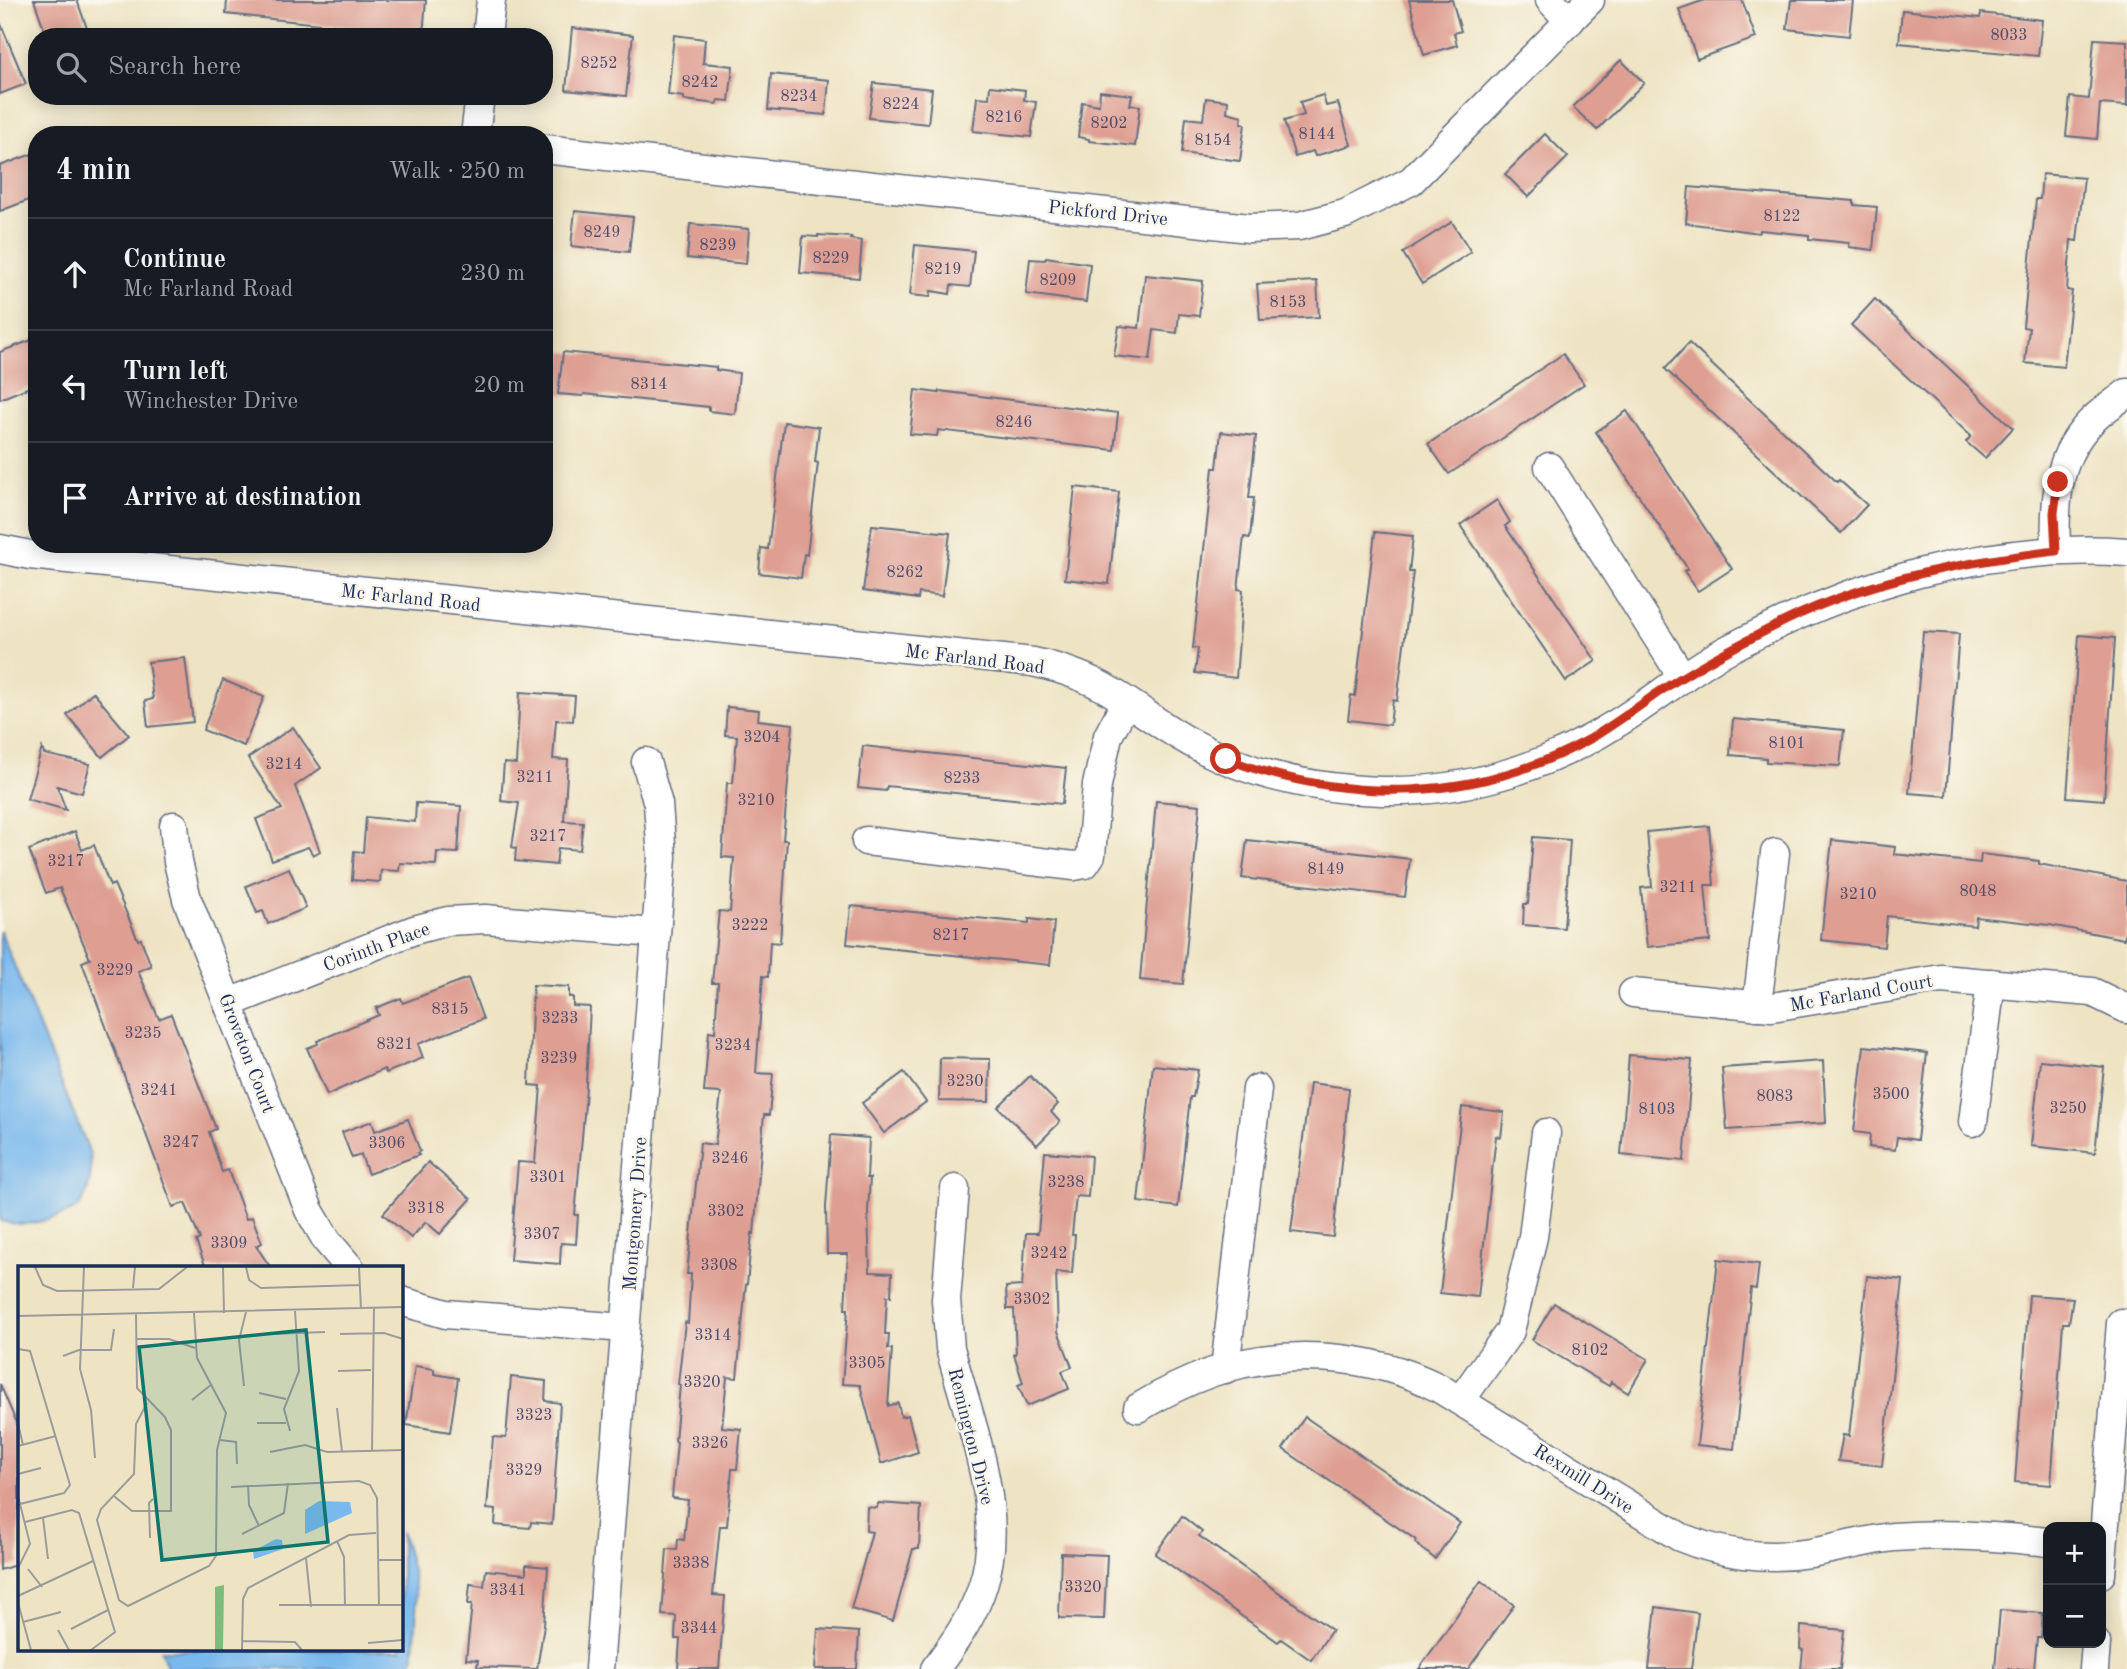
<!DOCTYPE html>
<meta charset="utf-8">
<style>
body{margin:0;font-family:"Old Standard TT",serif;background:#242831;color:#f1f3f6}
.controls{position:absolute;right:21px;bottom:21px;display:grid;overflow:hidden;border-radius:14px;box-shadow:0 4px 18px #0003}
.controls button{width:63px;height:63px;display:grid;place-items:center;padding:0;border:0;border-bottom:2px solid #363941;background:#171b24;color:#f1f3f6;font:35px sans-serif}
.stop{position:absolute;width:21px;height:21px;margin:-16px;border:5px solid #c8321e;border-radius:50%;background:#fff}
.stop.end{background:#c8321e;border-color:#fff;box-shadow:0 2px 7px #0008}
.list{margin:0;padding:0;list-style:none}
h2{display:flex;justify-content:space-between;align-items:center;height:91px;margin:0;padding:0 28px;font-size:30px}
h2 small{font-size:23px;font-weight:400;color:#9ea1a6}
.list li{display:grid;grid-template-columns:46px 1fr auto;gap:21px;align-items:center;box-sizing:border-box;height:112px;padding:0 28px;border-top:2px solid #363941}
.list b{display:block;font-size:26px;white-space:nowrap}
.list p{margin:0;font-size:23px;white-space:nowrap;color:#9ea1a6}
.list em{font-size:23px;font-style:normal;color:#9ea1a6}
.icon{flex:none;width:38px;height:38px;fill:none;stroke:currentColor;stroke-width:2;stroke-linecap:round;stroke-linejoin:round}
.map{position:relative;flex:none;width:2127px;height:1669px;overflow:hidden}
.search{position:absolute;background:#171b24;box-shadow:0 4px 18px #0003;left:28px;top:28px;width:525px;height:77px;display:flex;align-items:center;gap:18px;box-sizing:border-box;padding:0 24px;border-radius:28px;color:#9ea1a6;font-size:26px}
.panel{position:absolute;background:#171b24;box-shadow:0 4px 18px #0003;left:28px;top:126px;width:525px;height:427px;border-radius:28px}
.map>svg:first-child{display:block}
</style>
<div class="map">
<svg width="2127" height="1669" viewBox="0 0 2127 1669">
<rect width="100%" height="100%" fill="#fbf7ec"/>
<filter id="ink" filterUnits="userSpaceOnUse"><feTurbulence type="fractalNoise" baseFrequency=".0143" numOctaves="2"/><feDisplacementMap in="SourceGraphic" scale="14" xChannelSelector="R" yChannelSelector="G"/><feConvolveMatrix kernelMatrix="1 2 1 2 8 2 1 2 1" color-interpolation-filters="sRGB"/></filter>
<filter id="wash" filterUnits="userSpaceOnUse"><feTurbulence type="fractalNoise" baseFrequency=".00686" numOctaves="4" result="noise"/><feDisplacementMap in="SourceGraphic" scale="28" xChannelSelector="R" yChannelSelector="G"/><feGaussianBlur stdDeviation="1.57" result="paint"/><feColorMatrix in="noise" values="0 0 0 0 0 0 0 0 0 0 0 0 0 0 0 0 0 1.4 0 .05"/><feComposite in="paint" operator="in"/></filter>
<g filter="url(#wash)">
<rect width="100%" height="100%" fill="#eee4c4"/>
<!-- water -->
<g fill="#7ab9ed" stroke="#4a74a6" stroke-width="2">
<path d="M 0,930 L 90,1154 C 92,1171 91,1198 74,1210 C 71,1213 63,1214 59,1216 C 38,1223 22,1227 0,1221 Z"/>
<path d="M 401,1531 C 419,1585 419,1613 412,1669 L 168,1669 L 161,1650 L 401,1650 Z"/>
</g>
<g id="blocks">
<!-- building -->
<g fill="#de9e92">
<polygon points="34,0 77,0 90,37 47,37"/>
<polygon points="227,0 426,0 423,35 226,14"/>
<polygon points="1409,0 1452,0 1461,31 1454,33 1457,45 1424,55"/>
<polygon points="1705,0 1742,0 1756,38 1697,59 1679,9"/>
<polygon points="1791,0 1853,0 1849,36 1787,29"/>
<polygon points="1902,10 1980,18 1981,13 2042,20 2038,56 1899,43"/>
<polygon points="0,22 26,84 0,94"/>
<polygon points="572,28 633,35 626,96 566,90"/>
<polygon points="674,35 705,39 703,63 733,66 729,101 718,100 717,104 684,100 684,97 668,95"/>
<polygon points="2094,39 2127,41 2127,106 2100,104 2097,139 2066,136 2070,97 2089,99"/>
<polygon points="1621,60 1644,83 1597,130 1573,107"/>
<polygon points="771,74 829,80 826,115 768,110"/>
<polygon points="874,83 932,89 928,124 869,118"/>
<polygon points="990,86 1025,90 1024,100 1036,102 1031,137 973,131 977,97 989,98"/>
<polygon points="1100,91 1132,95 1130,105 1140,106 1135,146 1089,141 1089,139 1078,137 1082,102 1099,105"/>
<polygon points="1323,95 1326,106 1338,103 1351,145 1315,156 1313,151 1295,157 1284,121 1304,115 1300,102"/>
<polygon points="1206,98 1228,101 1227,112 1242,116 1241,123 1245,124 1240,161 1182,153 1186,118 1203,120"/>
<polygon points="1545,134 1568,157 1528,197 1505,174"/>
<polygon points="32,154 37,166 37,197 0,211 0,166"/>
<polygon points="2042,174 2084,178 2077,241 2071,240 2067,290 2072,291 2064,367 2025,363 2029,328 2023,327 2036,199 2040,199"/>
<polygon points="1689,187 1854,201 1854,205 1877,207 1873,250 1849,247 1849,243 1809,239 1809,235 1760,230 1759,233 1686,223"/>
<polygon points="575,211 633,217 629,252 571,246"/>
<polygon points="1452,222 1471,252 1422,284 1403,253"/>
<polygon points="690,224 749,229 746,264 687,258"/>
<polygon points="818,235 851,237 850,239 862,241 859,278 800,273 803,236 818,237"/>
<polygon points="915,245 974,251 970,287 951,285 950,294 931,291 930,297 910,295"/>
<polygon points="1046,257 1090,264 1086,302 1026,294 1030,259 1045,260"/>
<polygon points="1145,275 1203,281 1199,316 1179,314 1177,333 1154,330 1150,360 1114,356 1119,326 1139,328"/>
<polygon points="1317,281 1319,317 1260,320 1257,284"/>
<polygon points="1875,299 2013,428 1985,458 1966,442 1971,436 1851,325"/>
<polygon points="37,338 37,384 0,399 0,352"/>
<polygon points="1689,343 1837,482 1839,480 1867,505 1841,533 1665,369"/>
<polygon points="563,352 716,367 716,370 739,373 735,414 709,411 709,407 584,394 583,396 558,394"/>
<polygon points="1563,354 1584,384 1449,474 1428,444"/>
<polygon points="915,390 939,393 939,391 1118,413 1114,450 938,430 937,436 910,434"/>
<polygon points="1627,411 1732,569 1698,591 1684,571 1688,569 1596,432"/>
<polygon points="784,422 819,427 815,462 818,463 807,555 804,554 801,578 759,573 761,548 768,549"/>
<polygon points="1221,432 1256,436 1249,498 1254,498 1250,538 1244,537 1238,589 1243,590 1236,678 1195,673 1198,648 1193,648 1213,468 1217,468"/>
<polygon points="1075,487 1119,492 1109,584 1065,579"/>
<polygon points="1497,500 1510,522 1505,526 1596,661 1566,681 1460,525"/>
<polygon points="872,525 950,533 942,596 919,593 918,599 863,591"/>
<polygon points="1375,532 1413,536 1409,572 1413,572 1397,701 1393,700 1390,725 1348,720 1351,695 1355,696"/>
<polygon points="1923,632 1959,634 1946,796 1909,793"/>
<polygon points="2079,635 2115,638 2104,800 2067,797"/>
<polygon points="185,658 193,722 148,727 145,701 153,699 148,662"/>
<polygon points="223,680 264,697 244,746 203,730"/>
<polygon points="93,692 129,735 102,757 67,715"/>
<polygon points="520,692 575,696 573,721 556,720 553,759 568,760 564,821 583,822 580,850 558,848 556,865 515,861 516,848 512,847 519,803 501,801 504,763 516,764"/>
<polygon points="727,707 759,710 758,720 793,724 783,840 787,840 780,943 770,942 768,977 763,976 756,1073 773,1074 769,1115 764,1115 754,1234 752,1233 747,1284 746,1284 737,1378 727,1377 722,1427 741,1429 737,1469 732,1469 727,1526 720,1526 713,1595 725,1596 719,1669 678,1669 680,1639 675,1639 676,1616 662,1615 667,1549 677,1550 678,1539 684,1540 688,1500 672,1498 677,1442 675,1441 680,1385 678,1384 685,1322 688,1323 691,1274 687,1274 700,1143 715,1145 721,1093 704,1092 709,1031 715,1032 718,983 712,983 719,911 730,912 734,858 722,857 727,783 733,783 737,736 725,735"/>
<polygon points="1733,719 1844,730 1840,766 1766,762 1766,758 1730,755"/>
<polygon points="293,727 321,768 295,786 320,851 313,855 308,847 272,860 256,819 282,809 248,758"/>
<polygon points="863,746 1066,768 1062,804 887,786 886,791 858,788"/>
<polygon points="42,748 44,754 90,764 82,793 57,786 66,810 27,799"/>
<polygon points="1156,801 1200,805 1183,984 1140,980"/>
<polygon points="416,803 461,806 458,853 437,852 436,865 400,863 399,871 381,870 380,882 352,880 354,851 363,852 366,817 415,822"/>
<polygon points="1709,826 1714,885 1705,885 1710,941 1647,947 1641,888 1652,887 1647,832"/>
<polygon points="75,831 82,850 94,845 110,886 114,884 138,940 141,939 151,966 138,971 159,1019 171,1014 216,1129 209,1132 222,1172 228,1170 246,1219 252,1217 262,1243 256,1246 271,1268 206,1268 196,1241 200,1239 185,1203 173,1207 82,962 90,959 60,888 46,893 29,850"/>
<polygon points="1533,837 1570,840 1564,928 1523,925 1524,904 1528,904"/>
<polygon points="1247,840 1410,859 1405,897 1242,878"/>
<polygon points="1832,840 1895,847 1894,854 1980,863 1981,854 2039,861 2039,864 2127,881 2127,925 2124,939 2050,925 1976,917 1975,926 1887,916 1884,947 1821,940"/>
<polygon points="289,868 306,908 268,924 263,911 257,913 246,886"/>
<polygon points="851,906 1029,923 1029,919 1054,922 1050,965 847,944"/>
<polygon points="468,978 483,1019 418,1044 423,1058 386,1073 384,1069 327,1095 307,1048 318,1044 317,1041 379,1015 376,1008 401,998 403,1003"/>
<polygon points="533,985 569,987 569,997 573,997 573,1006 590,1007 585,1104 575,1215 578,1215 576,1244 561,1243 560,1264 510,1260 518,1162 535,1163 541,1086 529,1085"/>
<polygon points="1864,1046 1927,1053 1917,1140 1897,1137 1895,1150 1869,1147 1870,1134 1854,1132"/>
<polygon points="1629,1055 1692,1060 1684,1161 1621,1155"/>
<polygon points="940,1058 990,1059 989,1102 939,1101"/>
<polygon points="2040,1060 2104,1067 2095,1153 2031,1146"/>
<polygon points="1823,1061 1826,1123 1727,1130 1722,1068"/>
<polygon points="1153,1065 1198,1070 1193,1097 1190,1097 1178,1207 1138,1202"/>
<polygon points="904,1072 926,1102 884,1133 862,1103"/>
<polygon points="1030,1076 1058,1104 1051,1112 1060,1122 1037,1145 998,1107"/>
<polygon points="1310,1083 1349,1088 1333,1237 1291,1232"/>
<polygon points="1462,1107 1504,1112 1501,1137 1496,1136 1478,1297 1440,1293"/>
<polygon points="408,1119 420,1151 417,1153 419,1155 368,1174 361,1155 352,1158 342,1132 372,1121 375,1131"/>
<polygon points="831,1135 869,1138 867,1178 870,1178 868,1211 870,1272 892,1273 891,1296 887,1296 885,1334 889,1334 888,1349 892,1349 888,1406 898,1403 901,1417 908,1415 918,1452 884,1463 881,1463 860,1385 842,1384 848,1309 845,1309 848,1254 827,1254 826,1207"/>
<polygon points="1045,1152 1091,1156 1088,1197 1076,1196 1072,1235 1075,1235 1072,1274 1056,1272 1058,1331 1072,1367 1062,1371 1069,1389 1027,1406 1018,1385 1023,1383 1014,1354 1016,1354 1014,1309 1007,1309 1006,1287 1022,1286 1026,1233 1038,1233"/>
<polygon points="428,1162 471,1199 440,1234 426,1222 411,1238 383,1214"/>
<polygon points="1718,1259 1759,1264 1756,1289 1751,1288 1734,1449 1697,1445"/>
<polygon points="1867,1276 1903,1280 1882,1466 1838,1461 1843,1435 1849,1436"/>
<polygon points="2029,1295 2073,1298 2069,1323 2063,1323 2051,1485 2015,1482"/>
<polygon points="1554,1303 1648,1359 1628,1393 1611,1382 1609,1386 1532,1340"/>
<polygon points="415,1366 434,1369 434,1374 458,1378 450,1432 406,1425"/>
<polygon points="511,1377 546,1381 545,1401 560,1403 552,1524 531,1522 530,1528 495,1525 496,1510 487,1509 493,1437 506,1438"/>
<polygon points="0,1384 19,1429 19,1564 0,1570"/>
<polygon points="1305,1417 1460,1523 1435,1559 1415,1543 1416,1540 1283,1449"/>
<polygon points="878,1503 921,1506 919,1549 913,1549 893,1621 851,1609 872,1532 866,1531 867,1507 877,1508"/>
<polygon points="1182,1516 1202,1532 1199,1536 1332,1630 1311,1660 1281,1639 1278,1642 1155,1554"/>
<polygon points="1061,1553 1107,1555 1104,1619 1059,1618"/>
<polygon points="526,1565 548,1567 544,1625 537,1669 477,1667 478,1660 466,1659 472,1604 468,1604 470,1584 484,1586 486,1570 526,1574"/>
<polygon points="1481,1581 1514,1605 1468,1669 1419,1669"/>
<polygon points="1656,1607 1698,1613 1691,1669 1649,1669"/>
<polygon points="2000,1610 2043,1613 2041,1638 2037,1638 2034,1669 1995,1669"/>
<polygon points="1801,1626 1844,1630 1840,1669 1801,1669 1803,1650 1800,1649"/>
<polygon points="818,1629 859,1632 857,1669 815,1669"/>
</g>
</g>
</g>
<g filter="url(#ink)">
<use href="#blocks" fill-opacity="0" stroke="#656e82" stroke-width="2"/>
<g fill="none" stroke-linecap="round" stroke-linejoin="round">
<!-- minor casing -->
<g stroke="#656e82" stroke-width="31">
<g id="minor">
<polyline points="1550,0 1570,21"/>
<polyline points="487,37 491,0"/>
<polyline points="475,135 480,96"/>
<polyline points="544,149 1249,228 1299,226 1345,214 1411,181 1590,0"/>
<polyline points="1549,467 1683,678"/>
<path d="M 0,549 L 30,555 L 1033,662 C 1060,668 1087,677 1110,691 C 1138,707 1162,727 1190,742 C 1248,775 1316,789 1382,791 C 1465,793 1548,767 1617,723 C 1654,700 1687,672 1725,651 C 1847,585 1987,542 2127,552"/>
<path d="M 2056,551 C 2054,501 2056,452 2097,416 C 2106,408 2117,401 2127,393"/>
<polyline points="174,826 178,862 187,899 309,1210 327,1241 350,1268"/>
<polyline points="866,841 1074,866 1085,864 1091,855 1097,785 1108,736 1126,702"/>
<polyline points="1633,993 1772,1007 1941,979 2092,992 2127,1009"/>
<polyline points="229,1003 414,930 448,921 485,919 655,933"/>
<polyline points="1757,1006 1775,853"/>
<polyline points="1973,1122 1991,983"/>
<polyline points="401,1301 446,1314 625,1328"/>
<polyline points="1225,1369 1257,1089"/>
<polyline points="1460,1401 1510,1331 1533,1237 1546,1133"/>
<path d="M 1138,1408 C 1161,1394 1185,1382 1210,1373 C 1281,1347 1372,1353 1439,1388 L 1680,1537 C 1721,1554 1767,1560 1811,1553 C 1839,1548 1866,1540 1894,1537 C 1946,1533 1996,1536 2048,1542"/>
<polyline points="2101,1574 2121,1323"/>
<polyline points="599,1669 662,857 658,804 646,762"/>
<path d="M 935,1669 C 954,1643 973,1617 983,1585 C 1007,1512 969,1420 950,1348 L 946,1300 L 955,1189"/>
<polyline points="2094,1669 2096,1643"/>
</g>
</g>
<!-- minor -->
<use href="#minor" stroke="#fff" stroke-width="28"/>
</g>
</g>
<g fill="none" stroke-linecap="round" stroke-linejoin="round" filter="url(#ink)">
<!-- route -->
<path stroke="#c8321e" stroke-width="9" d="M 1226,759 C 1349,804 1474,803 1590,739 C 1613,725 1634,710 1656,694 C 1697,666 1741,643 1785,621 C 1870,579 1963,562 2056,551 L 2054,513 L 2058,482"/>
</g>
<g text-anchor="middle" stroke-width="5" stroke-linejoin="round" paint-order="stroke">
<!-- number labels -->
<g font-size="16" fill="#4c4b6b">
<text x="2009" y="40">8033</text>
<text x="599" y="68">8252</text>
<text x="700" y="87">8242</text>
<text x="799" y="101">8234</text>
<text x="901" y="109">8224</text>
<text x="1004" y="122">8216</text>
<text x="1109" y="128">8202</text>
<text x="1317" y="139">8144</text>
<text x="1213" y="145">8154</text>
<text x="1782" y="221">8122</text>
<text x="602" y="237">8249</text>
<text x="718" y="250">8239</text>
<text x="831" y="263">8229</text>
<text x="943" y="274">8219</text>
<text x="1058" y="285">8209</text>
<text x="1288" y="307">8153</text>
<text x="649" y="389">8314</text>
<text x="1014" y="427">8246</text>
<text x="905" y="577">8262</text>
<text x="762" y="742">3204</text>
<text x="1787" y="748">8101</text>
<text x="284" y="769">3214</text>
<text x="535" y="782">3211</text>
<text x="962" y="783">8233</text>
<text x="756" y="805">3210</text>
<text x="548" y="841">3217</text>
<text x="66" y="866">3217</text>
<text x="1326" y="874">8149</text>
<text x="1678" y="892">3211</text>
<text x="1978" y="896">8048</text>
<text x="1858" y="899">3210</text>
<text x="750" y="930">3222</text>
<text x="951" y="940">8217</text>
<text x="115" y="975">3229</text>
<text x="450" y="1014">8315</text>
<text x="560" y="1023">3233</text>
<text x="143" y="1038">3235</text>
<text x="395" y="1049">8321</text>
<text x="733" y="1050">3234</text>
<text x="559" y="1063">3239</text>
<text x="965" y="1086">3230</text>
<text x="159" y="1095">3241</text>
<text x="1891" y="1099">3500</text>
<text x="1775" y="1101">8083</text>
<text x="2068" y="1113">3250</text>
<text x="1657" y="1114">8103</text>
<text x="181" y="1147">3247</text>
<text x="387" y="1148">3306</text>
<text x="730" y="1163">3246</text>
<text x="548" y="1182">3301</text>
<text x="1066" y="1187">3238</text>
<text x="426" y="1213">3318</text>
<text x="726" y="1216">3302</text>
<text x="542" y="1239">3307</text>
<text x="229" y="1248">3309</text>
<text x="1049" y="1258">3242</text>
<text x="719" y="1270">3308</text>
<text x="1032" y="1304">3302</text>
<text x="713" y="1340">3314</text>
<text x="1590" y="1355">8102</text>
<text x="867" y="1368">3305</text>
<text x="702" y="1387">3320</text>
<text x="534" y="1420">3323</text>
<text x="710" y="1448">3326</text>
<text x="524" y="1475">3329</text>
<text x="691" y="1568">3338</text>
<text x="1083" y="1592">3320</text>
<text x="508" y="1595">3341</text>
<text x="699" y="1633">3344</text>
</g>
<!-- street labels -->
<g font-size="19" fill="#1b2f5e" stroke="#fbf7ec">
<text transform="translate(1108 212) rotate(6)" y="7">Pickford Drive</text>
<text transform="translate(411 597) rotate(6)" y="7">Mc Farland Road</text>
<text transform="translate(975 658) rotate(7)" y="7">Mc Farland Road</text>
<text transform="translate(376 946) rotate(-20)" y="7">Corinth Place</text>
<text transform="translate(1861 992) rotate(-10)" y="7">Mc Farland Court</text>
<text transform="translate(248 1053) rotate(69)" y="7">Groveton Court</text>
<text transform="translate(634 1214) rotate(-86)" y="7">Montgomery Drive</text>
<text transform="translate(972 1436) rotate(76)" y="7">Remington Drive</text>
<text transform="translate(1584 1478) rotate(32)" y="7">Rexmill Drive</text>
</g>
</g>
<!-- overview -->
<g transform="translate(18 1266)">
<rect width="385" height="385" fill="#eee4c4"/>
<path d="M 206,319 L 205,384 L 197,384 L 197,321 Z" fill="#7cbc7d"/>
<path d="M 301,235 L 332,236 L 334,247 L 287,268 L 287,244 ZM 258,273 L 264,274 L 265,283 L 236,293 L 235,285 Z" fill="#7ab9ed"/>
<path fill="none" stroke="#9a9c9b" stroke-width="2" d="M 17,1 L 25,19 L 39,25 L 141,23 L 169,1M 66,1 L 62,103 L 73,144 L 77,192M 205,1 L 206,47M 228,1 L 231,14 L 243,22 L 342,19M 341,1 L 343,43M 115,22 L 117,1M 0,50 L 385,41M 254,68 L 307,66M 322,68 L 366,67 L 385,73M 118,73 L 151,73 L 177,82M 0,83 L 12,85 L 52,219 L 46,227 L 2,238M 45,90 L 61,84 L 93,84 L 96,63M 320,105 L 353,104M 226,120 L 221,74 L 228,46M 241,127 L 268,133M 174,134 L 194,118M 129,137 L 118,158 L 116,208 L 83,243 L 79,254 L 101,334 L 110,340 L 191,300 L 198,290 L 199,184 L 208,147 L 179,92 L 176,47M 319,142 L 324,186M 239,157 L 268,157M 0,158 L 5,179M 272,165 L 266,143 L 281,105 L 277,45M 202,174 L 218,176 L 219,198M 0,180 L 38,170M 354,185 L 356,42M 252,186 L 287,179 L 309,186 L 385,184M 0,208 L 23,202M 230,219 L 231,239 L 241,260M 213,221 L 341,215 L 352,219 L 359,232 L 361,340M 0,230 L 12,278 L 0,302M 96,230 L 114,245 L 153,245 L 153,164 L 147,151 L 119,122 L 118,48M 25,252 L 30,293M 7,256 L 54,244 L 61,247 L 97,366 L 73,384M 224,268 L 266,247 L 270,217M 132,272 L 131,237 L 135,233M 319,275 L 326,291 L 327,340M 288,292 L 293,341M 360,294 L 385,294M 10,303 L 24,321M 0,330 L 75,295M 0,337 L 13,384M 261,339 L 385,339M 5,356 L 43,346M 53,363 L 90,344M 40,364 L 51,384M 224,375 L 277,376 L 284,384M 350,377 L 385,374M 224,384 L 225,333 L 230,322 L 331,269 L 358,267"/>
<path fill="#0f766e" fill-opacity="0.15" stroke="#0f766e" stroke-width="3.5" d="M 288,64 L 310,276 L 144,294 L 121,81 Z"/>
<rect width="385" height="385" fill="none" stroke="#1b2f5e" stroke-width="3.5"/>
</g>
</svg>
<div class="controls">
<button>+</button>
<button>−</button>
</div>
<div class="stop" style="left:1226px;top:759px"></div>
<div class="stop end" style="left:2058px;top:482px"></div>
<div class="search"><svg class="icon" aria-label="search" viewBox="0 0 24 24"><circle cx="10" cy="10" r="6"/><path d="M15 15l6 6"/></svg>Search here</div>
<section class="panel">
<h2>4 min<small>Walk · 250 m</small></h2>
<ul class="list">
<li><svg class="icon" aria-label="ahead" viewBox="0 0 24 24"><path d="M12 20V5M6 11l6-6 6 6"/></svg><div><b>Continue</b><p>Mc Farland Road</p></div><em>230 m</em></li>
<li><svg class="icon" aria-label="left" viewBox="0 0 24 24"><path d="M17 20v-9H6M10 6l-5 5 5 5"/></svg><div><b>Turn left</b><p>Winchester Drive</p></div><em>20 m</em></li>
<li><svg class="icon" aria-label="arrive" viewBox="0 0 24 24"><path d="M6 21V4h12l-3 4 3 4H6"/></svg><div><b>Arrive at destination</b></div></li>
</ul>
</section>
</div>
